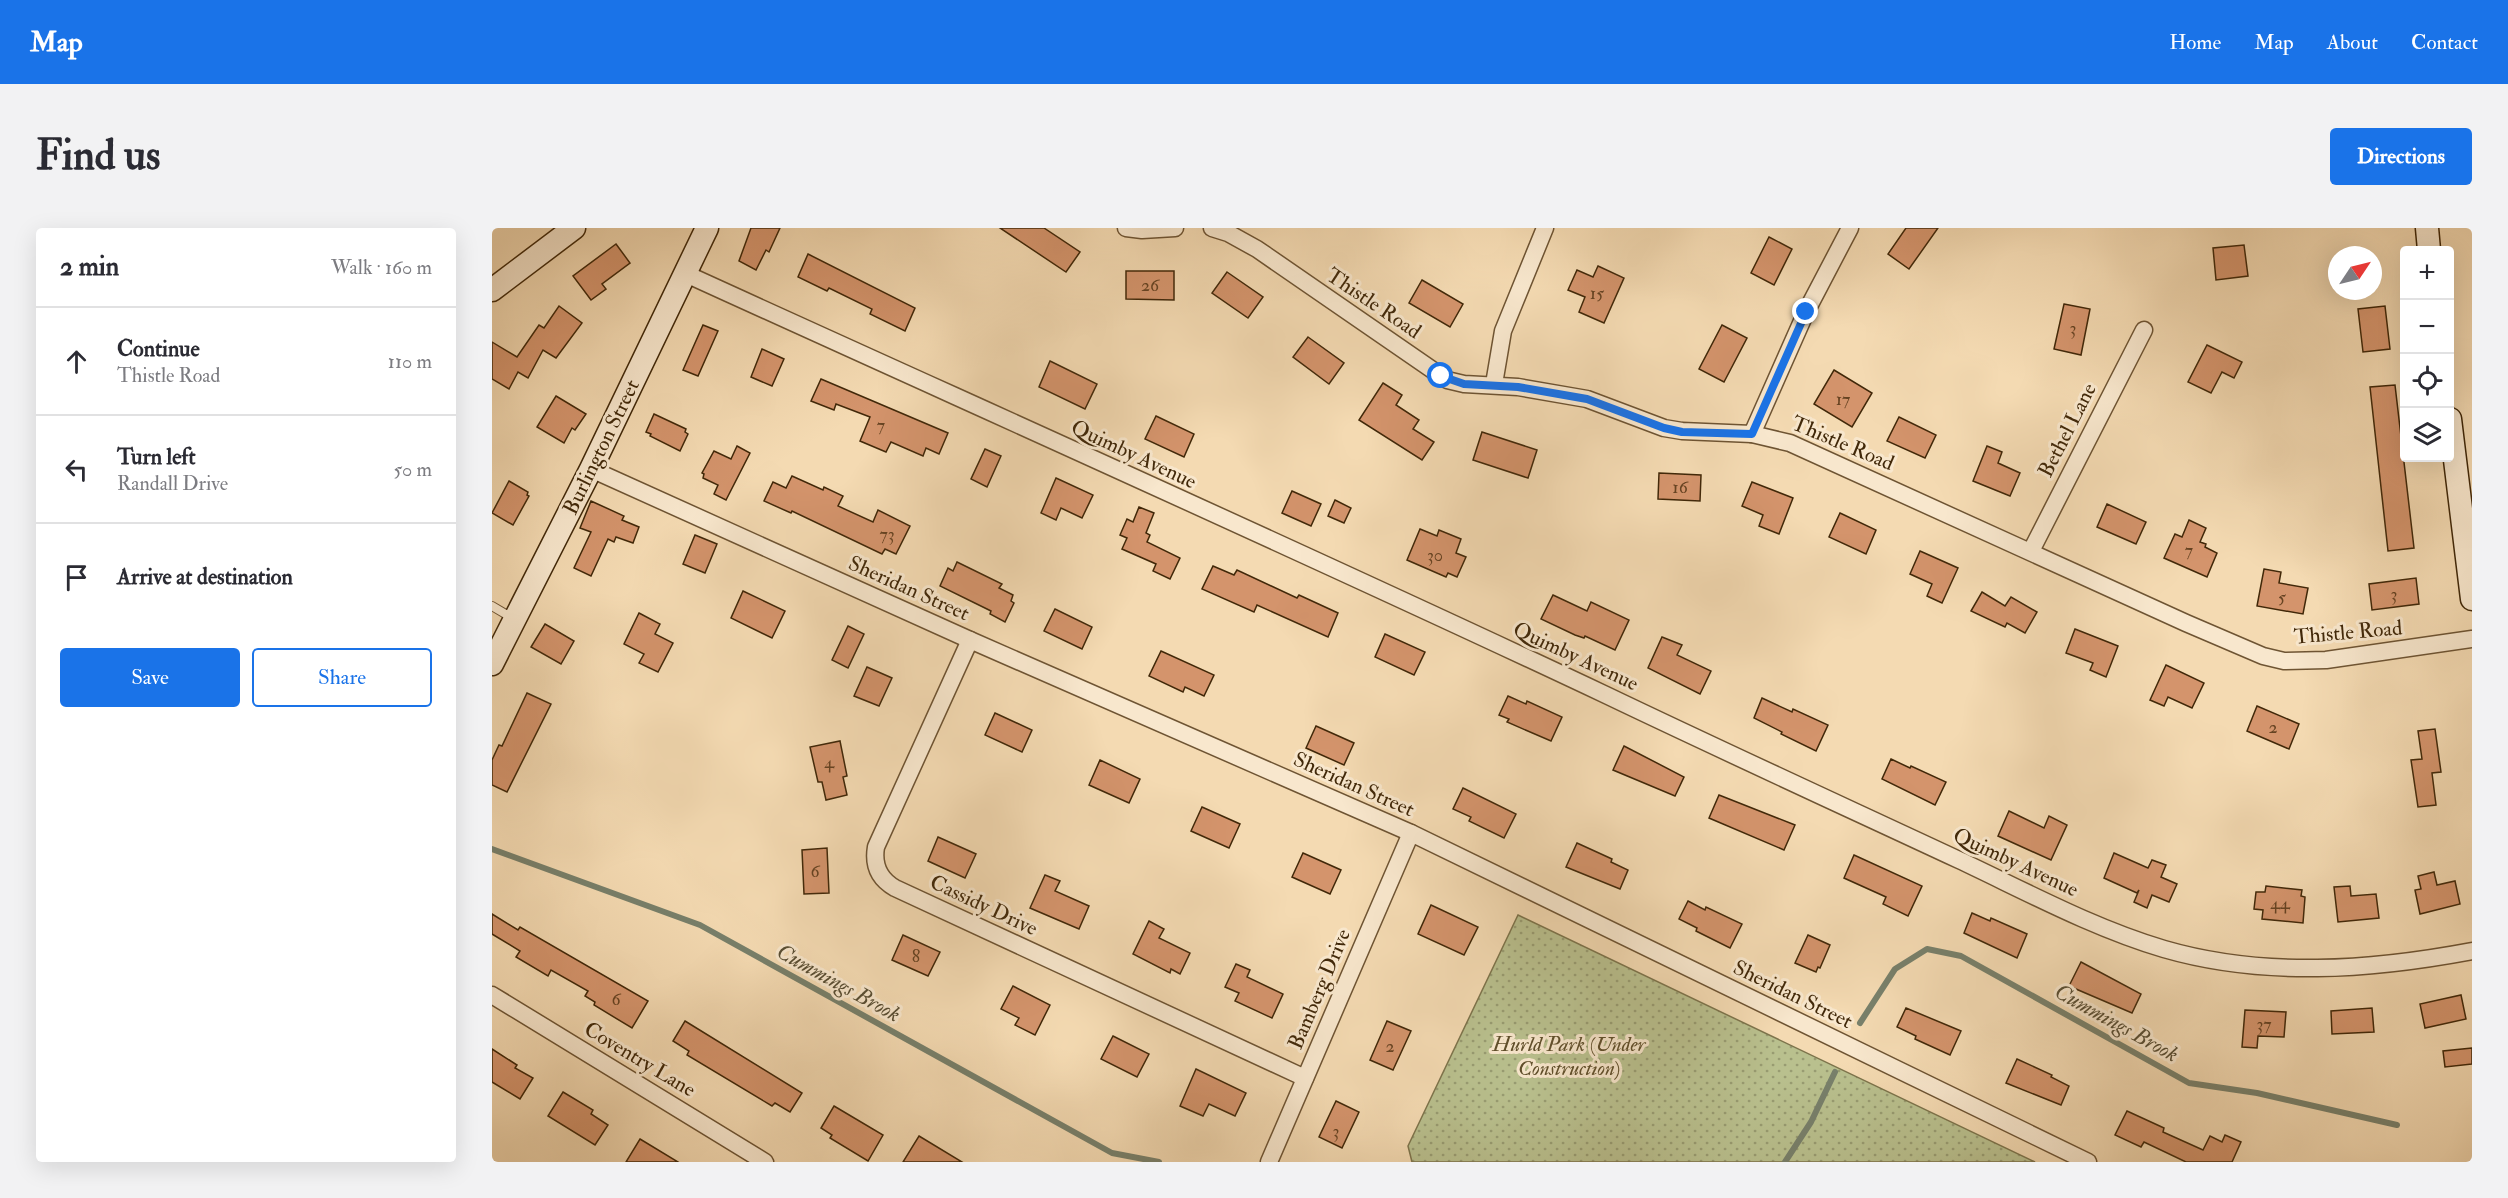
<!DOCTYPE html>
<meta charset="utf-8">
<style>
body{margin:0;font-family:"IM FELL Double Pica",serif;background:#f2f2f3;color:#2b2b33}
.controls{position:absolute;right:18px;top:18px;display:grid;overflow:hidden;border-radius:6px;box-shadow:0 6px 24px #0002}
.controls button{width:54px;height:54px;display:grid;place-items:center;padding:0;border:0;border-bottom:2px solid #e1e1e2;background:#fff;color:#2b2b33;font:30px sans-serif}
.compass{position:absolute;left:1836px;top:18px;width:54px;height:54px;border-radius:50%;background:#fff;box-shadow:0 6px 24px #0002;rotate:55deg}
.stop{position:absolute;width:18px;height:18px;margin:-14px;border:4px solid #1a73e8;border-radius:50%;background:#fff}
.stop.end{background:#1a73e8;border-color:#fff;box-shadow:0 2px 6px #0008}
.list{margin:0;padding:0;list-style:none}
h2{display:flex;justify-content:space-between;align-items:center;height:78px;margin:0;padding:0 24px;font-size:26px}
h2 small{font-size:20px;font-weight:400;color:#7c7c81}
.list li{display:grid;grid-template-columns:39px 1fr auto;gap:18px;align-items:center;box-sizing:border-box;height:108px;padding:0 24px;border-top:2px solid #e1e1e2}
.list b{display:block;font-size:22px;white-space:nowrap}
.list p{margin:0;font-size:20px;white-space:nowrap;color:#7c7c81}
.list em{font-size:20px;font-style:normal;color:#7c7c81}
.actions{display:flex;gap:12px;padding:18px 24px}
.actions a{flex:1;padding:14px 0;border:2px solid #1a73e8;border-radius:6px;text-align:center;font-size:21px;color:#1a73e8}
.actions .main{background:#1a73e8;color:#fff}
.icon{flex:none;width:33px;height:33px;fill:none;stroke:currentColor;stroke-width:2;stroke-linecap:round;stroke-linejoin:round}
.map{position:relative;flex:none;width:1980px;height:934px;overflow:hidden;border-radius:6px}
header{display:flex;align-items:center;gap:36px;box-sizing:border-box;height:84px;padding:0 30px;background:#1a73e8;color:#fff}
header strong{font-size:28px}
nav{display:flex;gap:33px;margin-inline-start:auto;font-size:21px}
.intro{display:flex;align-items:center;justify-content:space-between;box-sizing:border-box;height:144px;padding:0 36px}
h1{margin:0;font-size:42px}
.button{padding:15px 27px;border-radius:6px;background:#1a73e8;color:#fff;font-size:21px;font-weight:700}
main{display:flex;gap:36px;padding:0 36px}
aside{flex:1;background:#fff;border-radius:6px;box-shadow:0 6px 24px #0002}
.map>svg:first-child{display:block}
</style>
<header>
<strong>Map</strong>
<nav><a>Home</a><a>Map</a><a>About</a><a>Contact</a></nav>
</header>
<div class="intro"><h1>Find us</h1><a class="button">Directions</a></div>
<main>
<aside>
<h2>2 min<small>Walk · 160 m</small></h2>
<ul class="list">
<li><svg class="icon" aria-label="ahead" viewBox="0 0 24 24"><path d="M12 20V5M6 11l6-6 6 6"/></svg><div><b>Continue</b><p>Thistle Road</p></div><em>110 m</em></li>
<li><svg class="icon" aria-label="left" viewBox="0 0 24 24"><path d="M17 20v-9H6M10 6l-5 5 5 5"/></svg><div><b>Turn left</b><p>Randall Drive</p></div><em>50 m</em></li>
<li><svg class="icon" aria-label="arrive" viewBox="0 0 24 24"><path d="M6 21V4h12l-3 4 3 4H6"/></svg><div><b>Arrive at destination</b></div></li>
</ul>
<div class="actions"><a class="main">Save</a><a>Share</a></div>
</aside>
<div class="map">
<svg width="1980" height="934" viewBox="0 0 1980 934">
<defs>
<pattern id="park-dots" width="8" height="8" patternUnits="userSpaceOnUse" patternTransform="scale(1.5)"><rect width="8" height="8" fill="#b9c08e"/><path d="M2 2h.1M6 6h.1" fill="none" stroke="#989c72" stroke-width="1.8" stroke-linecap="round"/></pattern>
</defs>
<rect width="100%" height="100%" fill="#f4dab2"/>
<filter id="stains"><feTurbulence type="fractalNoise" baseFrequency=".00333" numOctaves="4"/><feColorMatrix values="0 0 0 0 .2 0 0 0 0 .09 0 0 0 0 .02 0 0 0 .5 -.17"/></filter>
<radialGradient id="worn" r=".72"><stop offset=".6" stop-color="#630" stop-opacity="0"/><stop offset="1" stop-color="#630" stop-opacity=".3"/></radialGradient>
<!-- park -->
<polygon fill="url(#park-dots)" stroke="#7d744c" stroke-width="1.5" points="1026,687 1543,934 920,934 916,918"/>
<g fill="none" stroke-linecap="round" stroke-linejoin="round">
<!-- stream -->
<g stroke="#78806b" stroke-width="6">
<polyline points="0,621 208,697 620,925 667,934"/>
<polyline points="1368,795 1403,741 1435,721 1469,728 1697,855 1765,865 1905,897"/>
<polyline points="1293,934 1319,894 1343,844"/>
</g>
</g>
<!-- building -->
<g fill="#d4946c" stroke="#412809" stroke-width="1.5">
<polygon points="259,0 288,0 277,24 274,22 264,42 247,33"/>
<polygon points="508,0 552,0 588,24 574,44"/>
<polygon points="1414,0 1446,0 1417,41 1396,26"/>
<polygon points="1277,9 1300,21 1282,57 1259,45"/>
<polygon points="124,16 138,35 110,56 114,61 99,72 81,48"/>
<polygon points="1752,17 1756,48 1724,52 1721,20"/>
<polygon points="316,26 423,80 413,103 378,86 380,81 337,60 335,63 306,49"/>
<polygon points="1106,38 1132,50 1112,95 1087,84 1093,69 1076,62 1085,42 1101,49"/>
<polygon points="634,43 682,43 682,72 634,71"/>
<polygon points="735,44 771,69 756,90 720,65"/>
<polygon points="930,52 971,76 958,99 917,75"/>
<polygon points="1572,76 1598,81 1589,127 1562,121"/>
<polygon points="67,78 90,95 64,130 51,122 36,150 26,144 17,161 0,151 0,114 25,129 47,97 52,100"/>
<polygon points="1893,78 1898,121 1871,124 1866,81"/>
<polygon points="211,97 226,103 206,148 191,142"/>
<polygon points="1230,97 1255,110 1232,154 1207,141"/>
<polygon points="816,109 852,135 837,156 801,129"/>
<polygon points="1715,117 1750,134 1742,150 1730,144 1719,165 1696,154"/>
<polygon points="270,121 292,131 280,158 259,149"/>
<polygon points="558,133 605,156 593,181 547,159"/>
<polygon points="1342,142 1380,165 1360,199 1322,176"/>
<polygon points="329,151 456,205 447,226 434,220 431,228 399,214 394,224 368,213 378,189 344,176 342,182 319,173"/>
<polygon points="891,155 910,167 904,177 927,192 921,201 942,214 930,232 867,192"/>
<polygon points="1903,157 1922,320 1896,323 1878,159"/>
<polygon points="64,168 94,186 83,202 80,200 72,215 45,199"/>
<polygon points="162,186 194,201 193,204 196,206 188,223 158,208 159,206 154,204"/>
<polygon points="664,188 702,206 692,229 653,211"/>
<polygon points="1407,189 1444,207 1433,230 1395,213"/>
<polygon points="990,204 1045,222 1036,250 981,232"/>
<polygon points="245,218 258,225 234,272 222,266 226,257 211,250 212,246 210,245 222,223 239,231"/>
<polygon points="1495,218 1510,224 1506,235 1528,245 1518,268 1481,253"/>
<polygon points="493,221 509,228 495,259 479,251"/>
<polygon points="1167,245 1209,247 1208,273 1166,271"/>
<polygon points="300,248 331,262 332,259 351,268 346,278 381,294 386,282 418,298 404,326 393,321 390,326 300,283 299,285 272,273 281,254 294,260"/>
<polygon points="564,250 601,267 590,290 569,280 564,292 549,285"/>
<polygon points="17,253 36,264 35,267 37,268 21,297 0,285"/>
<polygon points="1260,254 1301,270 1287,306 1267,298 1271,287 1250,278"/>
<polygon points="800,263 829,276 819,298 790,285"/>
<polygon points="843,272 859,280 852,295 836,288"/>
<polygon points="99,273 132,288 130,292 147,299 141,315 124,309 122,314 116,311 99,348 82,340 99,304 88,300"/>
<polygon points="1615,276 1654,294 1644,316 1605,299"/>
<polygon points="647,279 662,285 654,305 658,307 655,314 688,330 678,351 661,343 664,336 630,321 635,310 628,307 635,291 641,294"/>
<polygon points="1348,285 1384,302 1374,326 1337,309"/>
<polygon points="1697,292 1714,300 1708,314 1714,316 1713,319 1725,325 1715,349 1672,330 1683,306 1690,309"/>
<polygon points="928,301 945,308 947,302 969,311 964,325 974,329 965,349 956,345 954,349 915,332"/>
<polygon points="203,307 225,316 213,345 191,336"/>
<polygon points="1428,323 1466,340 1450,375 1435,368 1440,356 1418,346"/>
<polygon points="465,334 510,356 507,360 521,367 519,373 522,375 513,394 498,386 499,383 448,358 456,340 461,343"/>
<polygon points="721,338 742,347 745,342 805,370 807,367 846,385 836,409 765,377 762,384 710,361"/>
<polygon points="1772,341 1789,344 1787,355 1816,360 1811,386 1765,378"/>
<polygon points="1924,350 1927,376 1880,382 1877,356"/>
<polygon points="251,363 293,383 280,410 239,390"/>
<polygon points="1490,364 1513,378 1519,369 1545,384 1533,405 1515,395 1513,399 1479,383"/>
<polygon points="1061,367 1095,383 1099,374 1137,392 1123,422 1093,408 1092,410 1083,407 1049,391"/>
<polygon points="563,381 600,399 590,421 552,403"/>
<polygon points="147,385 168,396 163,406 181,415 166,444 147,435 152,426 132,416"/>
<polygon points="53,396 82,413 69,436 39,419"/>
<polygon points="356,398 372,406 356,440 340,432"/>
<polygon points="1583,401 1626,418 1614,449 1598,442 1601,435 1574,425"/>
<polygon points="893,406 933,424 922,447 883,429"/>
<polygon points="1170,409 1190,417 1185,427 1219,443 1208,466 1156,440"/>
<polygon points="669,423 722,447 712,468 693,459 691,464 657,448"/>
<polygon points="1674,437 1712,455 1700,480 1676,469 1672,478 1658,472"/>
<polygon points="375,439 400,450 387,478 362,468"/>
<polygon points="35,465 59,476 15,564 0,557 0,532 7,517 10,518"/>
<polygon points="1016,468 1034,476 1035,473 1070,489 1059,513 1015,494 1017,491 1007,487"/>
<polygon points="1270,470 1300,484 1301,481 1336,497 1324,523 1289,506 1290,504 1262,490"/>
<polygon points="1765,478 1807,496 1797,521 1755,503"/>
<polygon points="503,485 540,502 530,524 493,507"/>
<polygon points="824,498 862,515 852,537 814,520"/>
<polygon points="1943,501 1949,544 1940,545 1944,577 1926,579 1919,532 1930,531 1926,503"/>
<polygon points="348,513 355,548 351,549 355,567 334,572 330,554 326,554 318,519"/>
<polygon points="1132,518 1192,549 1183,568 1121,542"/>
<polygon points="1399,531 1418,540 1419,538 1454,554 1443,577 1390,551"/>
<polygon points="608,532 648,551 637,575 597,557"/>
<polygon points="971,560 1024,586 1012,610 977,593 979,589 961,581"/>
<polygon points="1227,567 1303,597 1292,622 1217,590"/>
<polygon points="710,579 748,596 737,620 699,603"/>
<polygon points="1517,583 1552,600 1557,588 1575,597 1559,632 1506,608"/>
<polygon points="446,609 484,626 473,650 436,633"/>
<polygon points="1085,615 1120,631 1119,634 1136,642 1128,661 1074,639"/>
<polygon points="335,620 337,665 312,666 310,622"/>
<polygon points="811,625 849,642 838,666 800,649"/>
<polygon points="1622,625 1656,640 1660,632 1674,637 1669,649 1685,656 1677,674 1660,667 1655,680 1642,674 1647,662 1645,665 1612,650"/>
<polygon points="1362,627 1430,658 1416,688 1391,676 1394,669 1352,650"/>
<polygon points="1942,644 1945,657 1963,653 1968,676 1928,686 1923,662 1929,661 1926,648"/>
<polygon points="553,647 568,653 563,663 597,678 587,701 538,680"/>
<polygon points="1774,658 1810,662 1809,668 1813,669 1811,695 1770,691 1771,682 1762,681 1764,664 1773,664"/>
<polygon points="1858,658 1859,668 1884,666 1887,690 1846,694 1842,659"/>
<polygon points="1196,673 1213,682 1214,679 1250,696 1238,720 1204,703 1205,700 1187,691"/>
<polygon points="939,677 986,699 972,727 926,706"/>
<polygon points="1480,685 1498,693 1499,690 1535,706 1525,730 1472,705"/>
<polygon points="0,686 26,702 28,699 156,773 140,800 102,777 103,774 93,768 96,763 59,742 56,748 24,729 28,723 0,706"/>
<polygon points="657,693 672,701 667,710 698,725 688,746 679,741 678,745 641,726"/>
<polygon points="411,707 448,724 436,748 400,732"/>
<polygon points="1316,707 1338,717 1328,740 1326,739 1324,744 1303,735"/>
<polygon points="1589,734 1649,766 1640,785 1577,758"/>
<polygon points="744,736 758,742 755,749 791,766 780,790 743,773 747,765 733,759"/>
<polygon points="521,758 558,777 543,807 523,797 527,790 509,781"/>
<polygon points="1969,767 1974,791 1933,800 1928,776"/>
<polygon points="1414,780 1469,803 1458,827 1423,811 1424,808 1405,799"/>
<polygon points="1880,780 1882,804 1840,806 1839,783"/>
<polygon points="1753,782 1794,784 1792,809 1766,808 1765,820 1750,819"/>
<polygon points="193,793 310,865 298,884 283,875 280,878 195,827 197,823 181,813"/>
<polygon points="895,793 919,803 901,842 878,832"/>
<polygon points="621,808 657,826 645,849 609,831"/>
<polygon points="1980,820 1980,836 1953,839 1951,823"/>
<polygon points="0,821 25,837 23,840 41,850 28,871 0,854"/>
<polygon points="1525,831 1560,847 1559,849 1577,858 1569,877 1514,855"/>
<polygon points="704,841 754,865 743,888 717,876 711,888 688,878"/>
<polygon points="71,864 101,882 99,886 116,897 103,917 56,888"/>
<polygon points="844,873 867,884 850,920 827,909"/>
<polygon points="342,878 391,907 376,933 338,910 340,907 329,900"/>
<polygon points="1635,883 1672,900 1671,904 1711,922 1718,908 1730,914 1733,907 1749,914 1740,934 1694,934 1652,914 1649,919 1623,907"/>
<polygon points="427,908 470,934 411,934"/>
<polygon points="148,911 186,934 134,934"/>
</g>
<g fill="none" stroke-linecap="round" stroke-linejoin="round">
<!-- lane casing -->
<g stroke="#6e5433" stroke-width="10">
<polyline id="lane" points="0,378 22,391"/>
</g>
<!-- street casing -->
<g stroke="#6e5433" stroke-width="19">
<g id="street">
<polyline points="634,0 650,2 683,0"/>
<polyline points="720,0 736,5 765,21 955,152 972,156 1026,159 1095,171 1172,200 1190,203 1260,206 1298,215 1694,395 1771,428 1792,433 1834,432 1980,411"/>
<path d="M 194,46 C 501,186 809,323 1114,467 C 1231,523 1349,577 1467,632 C 1533,663 1601,700 1672,721 C 1772,750 1879,742 1980,723"/>
<polyline points="1002,156 1011,103 1053,0"/>
<polyline points="1260,206 1314,84 1358,0"/>
<polyline points="99,241 478,412 919,605 1596,934"/>
<polyline points="1539,323 1652,102"/>
<path d="M 478,412 L 384,619 C 381,637 387,651 403,660 L 813,850"/>
<polyline points="0,767 273,934"/>
<polyline points="777,934 919,605"/>
</g>
</g>
<!-- secondary casing -->
<g stroke="#412809" stroke-width="25">
<g id="secondary">
<polyline points="1935,0 1937,22"/>
<polyline points="0,62 82,0"/>
<polyline points="1958,191 1980,371"/>
<polyline points="0,436 99,241 215,0"/>
</g>
</g>
<!-- lane -->
<use href="#lane" stroke="#f8e7cd" stroke-width="8"/>
<!-- street -->
<use href="#street" stroke="#f8e7cd" stroke-width="16"/>
<!-- secondary -->
<use href="#secondary" stroke="#f8e7cd" stroke-width="22"/>
</g>
<g fill="none" stroke-linecap="round" stroke-linejoin="round">
<!-- route -->
<polyline stroke="#1a73e8" stroke-width="8" points="949,148 972,156 1026,159 1095,171 1172,200 1190,204 1260,206 1314,84"/>
</g>
<g text-anchor="middle" stroke-width="6" stroke-linejoin="round" paint-order="stroke">
<!-- number labels -->
<g font-size="18" fill="#664322">
<text x="658" y="63">26</text>
<text x="1105" y="71">15</text>
<text x="1581" y="106">3</text>
<text x="1351" y="177">17</text>
<text x="389" y="203">7</text>
<text x="1188" y="265">16</text>
<text x="395" y="312">73</text>
<text x="1697" y="328">7</text>
<text x="943" y="333">30</text>
<text x="1902" y="372">3</text>
<text x="1790" y="375">5</text>
<text x="1781" y="505">2</text>
<text x="337" y="540">4</text>
<text x="323" y="649">6</text>
<text x="1788" y="681">44</text>
<text x="424" y="734">8</text>
<text x="124" y="777">6</text>
<text x="1772" y="802">37</text>
<text x="898" y="824">2</text>
<text x="844" y="909">3</text>
</g>
<!-- street labels -->
<g font-size="21" fill="#412809" stroke="#f8e7cd">
<text transform="translate(882 75) rotate(34)" y="7">Thistle Road</text>
<text transform="translate(1575 202) rotate(-63)" y="7">Bethel Lane</text>
<text transform="translate(1351 215) rotate(23)" y="7">Thistle Road</text>
<text transform="translate(109 219) rotate(-64)" y="7">Burlington Street</text>
<text transform="translate(642 226) rotate(25)" y="7">Quimby Avenue</text>
<text transform="translate(417 360) rotate(24)" y="7">Sheridan Street</text>
<text transform="translate(1856 404) rotate(-5)" y="7">Thistle Road</text>
<text transform="translate(1084 428) rotate(25)" y="7">Quimby Avenue</text>
<text transform="translate(862 556) rotate(24)" y="7">Sheridan Street</text>
<text transform="translate(1524 634) rotate(25)" y="7">Quimby Avenue</text>
<text transform="translate(492 677) rotate(25)" y="7">Cassidy Drive</text>
<text transform="translate(827 761) rotate(-67)" y="7">Bamberg Drive</text>
<text transform="translate(1301 766) rotate(26)" y="7">Sheridan Street</text>
<text transform="translate(148 831) rotate(31)" y="7">Coventry Lane</text>
</g>
<!-- park labels -->
<g font-size="21" font-style="italic" fill="#5f4e2a" stroke="#f8e7cd">
<text x="1077" y="823">Hurld Park (Under<tspan x="1077" dy="24">Construction)</tspan></text>
</g>
<!-- water labels -->
<g font-size="22" font-style="italic" fill="#584d32" stroke="#f8e7cd">
<text transform="translate(347 754) rotate(29)" y="8">Cummings Brook</text>
<text transform="translate(1625 794) rotate(29)" y="8">Cummings Brook</text>
</g>
</g>
<rect width="100%" height="100%" filter="url(#stains)"/>
<rect width="100%" height="100%" fill="url(#worn)"/>
</svg>
<div class="controls">
<button>+</button>
<button>−</button>
<button><svg class="icon" aria-label="locate" viewBox="0 0 24 24"><circle cx="12" cy="12" r="6"/><path d="M12 2v4M12 18v4M2 12h4M18 12h4"/></svg></button>
<button><svg class="icon" aria-label="layers" viewBox="0 0 24 24"><path d="M12 4l9 5-9 5-9-5zM3 14l9 5 9-5"/></svg></button>
</div>
<svg class="compass" viewBox="-18 -18 36 36"><path d="M0-13l5 13h-10z" fill="#e53935"/><path d="M0 13l5-13h-10z" fill="#7c7c81"/></svg>
<div class="stop" style="left:949px;top:148px"></div>
<div class="stop end" style="left:1314px;top:84px"></div>
</div>
</main>
